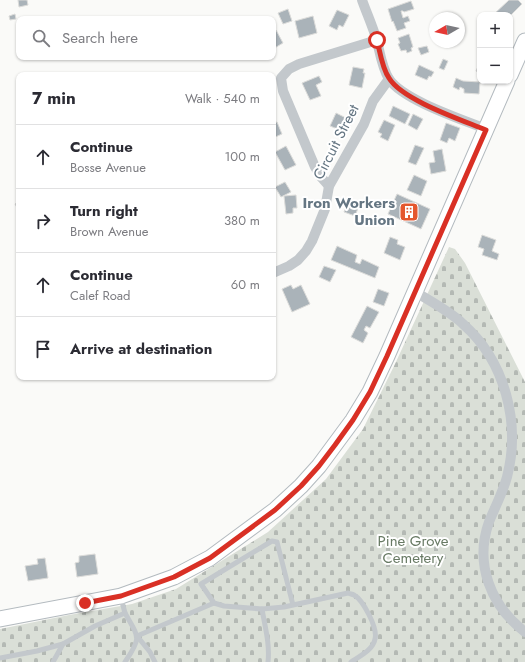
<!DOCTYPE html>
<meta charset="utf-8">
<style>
body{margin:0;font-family:Jost,sans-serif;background:#f7f7f7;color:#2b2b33}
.controls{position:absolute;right:12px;top:12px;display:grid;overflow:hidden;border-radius:8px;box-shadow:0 1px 3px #0004}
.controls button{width:36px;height:36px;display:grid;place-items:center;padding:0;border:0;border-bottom:1px solid #e1e1e2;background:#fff;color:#2b2b33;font:20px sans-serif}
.compass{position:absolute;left:429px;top:12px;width:36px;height:36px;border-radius:50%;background:#fff;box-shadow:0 1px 3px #0004;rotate:261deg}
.stop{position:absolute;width:12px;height:12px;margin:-9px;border:3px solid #d93025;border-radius:50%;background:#fff}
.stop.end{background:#d93025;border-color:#fff;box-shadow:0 1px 4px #0008}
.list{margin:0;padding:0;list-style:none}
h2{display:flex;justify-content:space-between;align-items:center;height:52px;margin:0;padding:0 16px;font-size:17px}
h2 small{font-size:13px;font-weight:400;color:#7c7c81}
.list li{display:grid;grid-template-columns:26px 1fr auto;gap:12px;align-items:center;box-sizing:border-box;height:64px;padding:0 16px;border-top:1px solid #e1e1e2}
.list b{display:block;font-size:15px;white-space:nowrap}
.list p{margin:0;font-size:13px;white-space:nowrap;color:#7c7c81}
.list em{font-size:13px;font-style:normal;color:#7c7c81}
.icon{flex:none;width:22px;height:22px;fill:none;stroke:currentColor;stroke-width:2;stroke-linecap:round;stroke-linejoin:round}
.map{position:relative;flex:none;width:525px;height:662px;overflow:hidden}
.search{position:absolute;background:#fff;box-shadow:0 1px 3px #0004;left:16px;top:16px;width:260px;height:44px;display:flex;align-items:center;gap:10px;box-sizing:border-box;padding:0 14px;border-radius:8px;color:#7c7c81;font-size:15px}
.panel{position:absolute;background:#fff;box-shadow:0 1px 3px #0004;left:16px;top:72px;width:260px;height:308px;border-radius:8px}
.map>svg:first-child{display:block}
</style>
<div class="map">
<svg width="525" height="662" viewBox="0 0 525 662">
<defs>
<pattern id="cemetery-stones" width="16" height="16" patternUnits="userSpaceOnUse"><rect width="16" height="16" fill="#dadfd7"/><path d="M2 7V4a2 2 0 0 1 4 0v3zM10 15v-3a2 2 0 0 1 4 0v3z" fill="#b4b9b4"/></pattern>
</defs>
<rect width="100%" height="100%" fill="#fafaf8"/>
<!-- cemetery -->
<polygon fill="url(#cemetery-stones)" points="449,247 455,249 465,263 525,382 525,662 0,662 0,629 69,615 132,604 176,589 268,532 326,479 363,429 395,364"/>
<!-- building -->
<g fill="#aab3b9" stroke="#dcdcda">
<polygon points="18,0 27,0 28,5 19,7"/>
<polygon points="509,0 518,0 522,4 510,16 493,15"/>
<polygon points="411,1 414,9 404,12 403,11 401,11 403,18 408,16 410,21 404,23 406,28 397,31 393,21 392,22 388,9"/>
<polygon points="288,9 292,21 283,24 278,13"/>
<polygon points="337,10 349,15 343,27 339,25 337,30 329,26"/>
<polygon points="15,14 16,19 10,20 9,16"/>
<polygon points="313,16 317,33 299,38 295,21"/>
<polygon points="276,30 283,43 273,49 273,32"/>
<polygon points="409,34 413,47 411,48 412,51 407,53 406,50 401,51 398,44 400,43 398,38"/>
<polygon points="427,46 429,52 421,55 418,48"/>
<polygon points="443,59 448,61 444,70 439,68"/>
<polygon points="480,62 480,73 476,71"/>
<polygon points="419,65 434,72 431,77 429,76 427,80 415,75"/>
<polygon points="353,67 364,69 363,73 365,73 362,88 349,85"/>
<polygon points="319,76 322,82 316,85 321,96 310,100 302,83"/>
<polygon points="456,78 463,81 480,82 479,94 464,93 464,89 460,87 459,90 453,87"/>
<polygon points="393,106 410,114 405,124 389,116"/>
<polygon points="336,113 346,118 340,130 330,126"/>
<polygon points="413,114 423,119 417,130 408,125"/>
<polygon points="384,120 395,125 388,141 380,137 382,134 378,132"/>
<polygon points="277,122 282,134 273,138 273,123"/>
<polygon points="446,123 460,128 455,141 449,138 447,143 440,140"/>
<polygon points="415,145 424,148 416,165 408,162"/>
<polygon points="286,146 296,165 285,170 275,152"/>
<polygon points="442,149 446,171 431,174 429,163 435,162 433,151"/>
<polygon points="414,175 427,181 421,196 407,190"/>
<polygon points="285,182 291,192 281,197 275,187"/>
<polygon points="397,194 430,209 421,229 388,214"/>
<polygon points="296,195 297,208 293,208 293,213 286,214 284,196"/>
<polygon points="349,199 360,203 355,216 344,212"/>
<polygon points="19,201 19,211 15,204"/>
<polygon points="482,235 496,240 492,251 499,254 497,260 482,255 484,249 478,247"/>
<polygon points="390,237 398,240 397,244 405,247 400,260 384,253"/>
<polygon points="337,246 357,255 355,262 360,264 362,259 379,267 375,278 331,260"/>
<polygon points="324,266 336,270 330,282 319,277"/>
<polygon points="291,285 293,289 301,285 310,304 292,312 282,289"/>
<polygon points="378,289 389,293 384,306 373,302"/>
<polygon points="367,306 379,312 370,328 366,326 364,330 368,333 363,343 351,337"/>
<polygon points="95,554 98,574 77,577 75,563 79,562 79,556"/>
<polygon points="45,558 48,578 28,581 25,566 38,564 37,559"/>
</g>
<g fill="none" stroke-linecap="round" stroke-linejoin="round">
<!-- secondary casing -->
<g stroke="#b3babf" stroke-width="17">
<g id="secondary">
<polyline points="510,75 525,41"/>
<polyline points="0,619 121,596 174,577 210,558 275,510 301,486 319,466 353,420 370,392 387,356 507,81"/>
</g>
</g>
<!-- service -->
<g stroke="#c3c8cc" stroke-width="5">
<polyline points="121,598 125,613"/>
<path d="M 293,605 L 277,542 L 272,541 L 201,584 L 214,603 L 224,606 L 262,609 L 284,607 L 348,593 C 350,594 352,594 354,595 C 363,600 378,628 375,639 C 373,650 360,656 351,662"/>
<path d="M 262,609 C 265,627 270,644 268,662"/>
<polyline points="0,658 37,651 63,644"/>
<path d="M 53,662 L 63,644 L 95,626 L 125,613 C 139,638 142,637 125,662"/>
<polyline points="155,662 150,652 137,636 214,603"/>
</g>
<!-- minor -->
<g stroke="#c3c8cc" stroke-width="10">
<path d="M 362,0 C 367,14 373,27 377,41 C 380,53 382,68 389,79 C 403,100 461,119 486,129"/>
<polyline points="329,186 321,177 315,167 283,91 281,78 289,69 299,64 377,40"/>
<polyline points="273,273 289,266 298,260 306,251 312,241 325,209 329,186 364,124 373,101 389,79"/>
<path d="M 415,292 C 429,300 452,313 463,324 C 505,361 521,423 507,477 C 503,492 495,507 489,522 C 474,564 491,606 525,632"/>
</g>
<!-- secondary -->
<use href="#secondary" stroke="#fff" stroke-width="15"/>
</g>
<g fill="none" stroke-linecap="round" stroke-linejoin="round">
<!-- route -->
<path stroke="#d93025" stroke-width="5" d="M 85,603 L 121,596 L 174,577 L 210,558 L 275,510 L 301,486 L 319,466 L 335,445 L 353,420 L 370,392 L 387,356 L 486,130 C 462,120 402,100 389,78 C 382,68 380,52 377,40"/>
</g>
<!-- icons -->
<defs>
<g id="building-square" transform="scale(1)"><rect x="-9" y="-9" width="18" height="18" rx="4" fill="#e4572e" stroke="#fff"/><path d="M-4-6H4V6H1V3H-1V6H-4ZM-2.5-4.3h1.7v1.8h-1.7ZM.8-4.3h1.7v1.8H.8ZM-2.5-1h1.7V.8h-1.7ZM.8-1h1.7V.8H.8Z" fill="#fff"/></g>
</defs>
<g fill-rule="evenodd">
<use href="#building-square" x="409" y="212"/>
</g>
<g text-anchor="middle" stroke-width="4" stroke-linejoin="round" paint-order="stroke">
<!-- street labels -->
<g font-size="15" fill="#657683" stroke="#fff">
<text transform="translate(336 142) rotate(-63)" y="5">Circuit Street</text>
</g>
<!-- poi labels -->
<g font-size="15" font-weight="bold" fill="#657683" stroke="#fff" text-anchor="end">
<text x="395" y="208">Iron Workers<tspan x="395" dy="17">Union</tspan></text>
</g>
<!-- park labels -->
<g font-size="15" fill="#687a64" stroke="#fff">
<text x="413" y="546">Pine Grove<tspan x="413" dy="17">Cemetery</tspan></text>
</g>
</g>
</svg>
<div class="controls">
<button>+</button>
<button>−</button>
</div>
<svg class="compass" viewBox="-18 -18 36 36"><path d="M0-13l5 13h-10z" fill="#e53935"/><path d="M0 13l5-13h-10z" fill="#7c7c81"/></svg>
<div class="stop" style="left:377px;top:40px"></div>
<div class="stop end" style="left:85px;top:603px"></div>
<div class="search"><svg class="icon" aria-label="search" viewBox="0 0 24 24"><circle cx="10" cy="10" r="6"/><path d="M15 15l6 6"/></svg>Search here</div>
<section class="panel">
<h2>7 min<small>Walk · 540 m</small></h2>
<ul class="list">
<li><svg class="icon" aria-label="ahead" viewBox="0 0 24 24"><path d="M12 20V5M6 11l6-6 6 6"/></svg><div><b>Continue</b><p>Bosse Avenue</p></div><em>100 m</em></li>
<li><svg class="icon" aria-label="right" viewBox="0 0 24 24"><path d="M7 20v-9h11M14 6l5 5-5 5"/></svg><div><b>Turn right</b><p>Brown Avenue</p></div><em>380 m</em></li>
<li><svg class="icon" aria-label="ahead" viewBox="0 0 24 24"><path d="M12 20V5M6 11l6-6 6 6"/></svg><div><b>Continue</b><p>Calef Road</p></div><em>60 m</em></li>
<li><svg class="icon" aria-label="arrive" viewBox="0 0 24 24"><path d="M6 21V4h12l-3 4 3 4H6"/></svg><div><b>Arrive at destination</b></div></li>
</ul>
</section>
</div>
